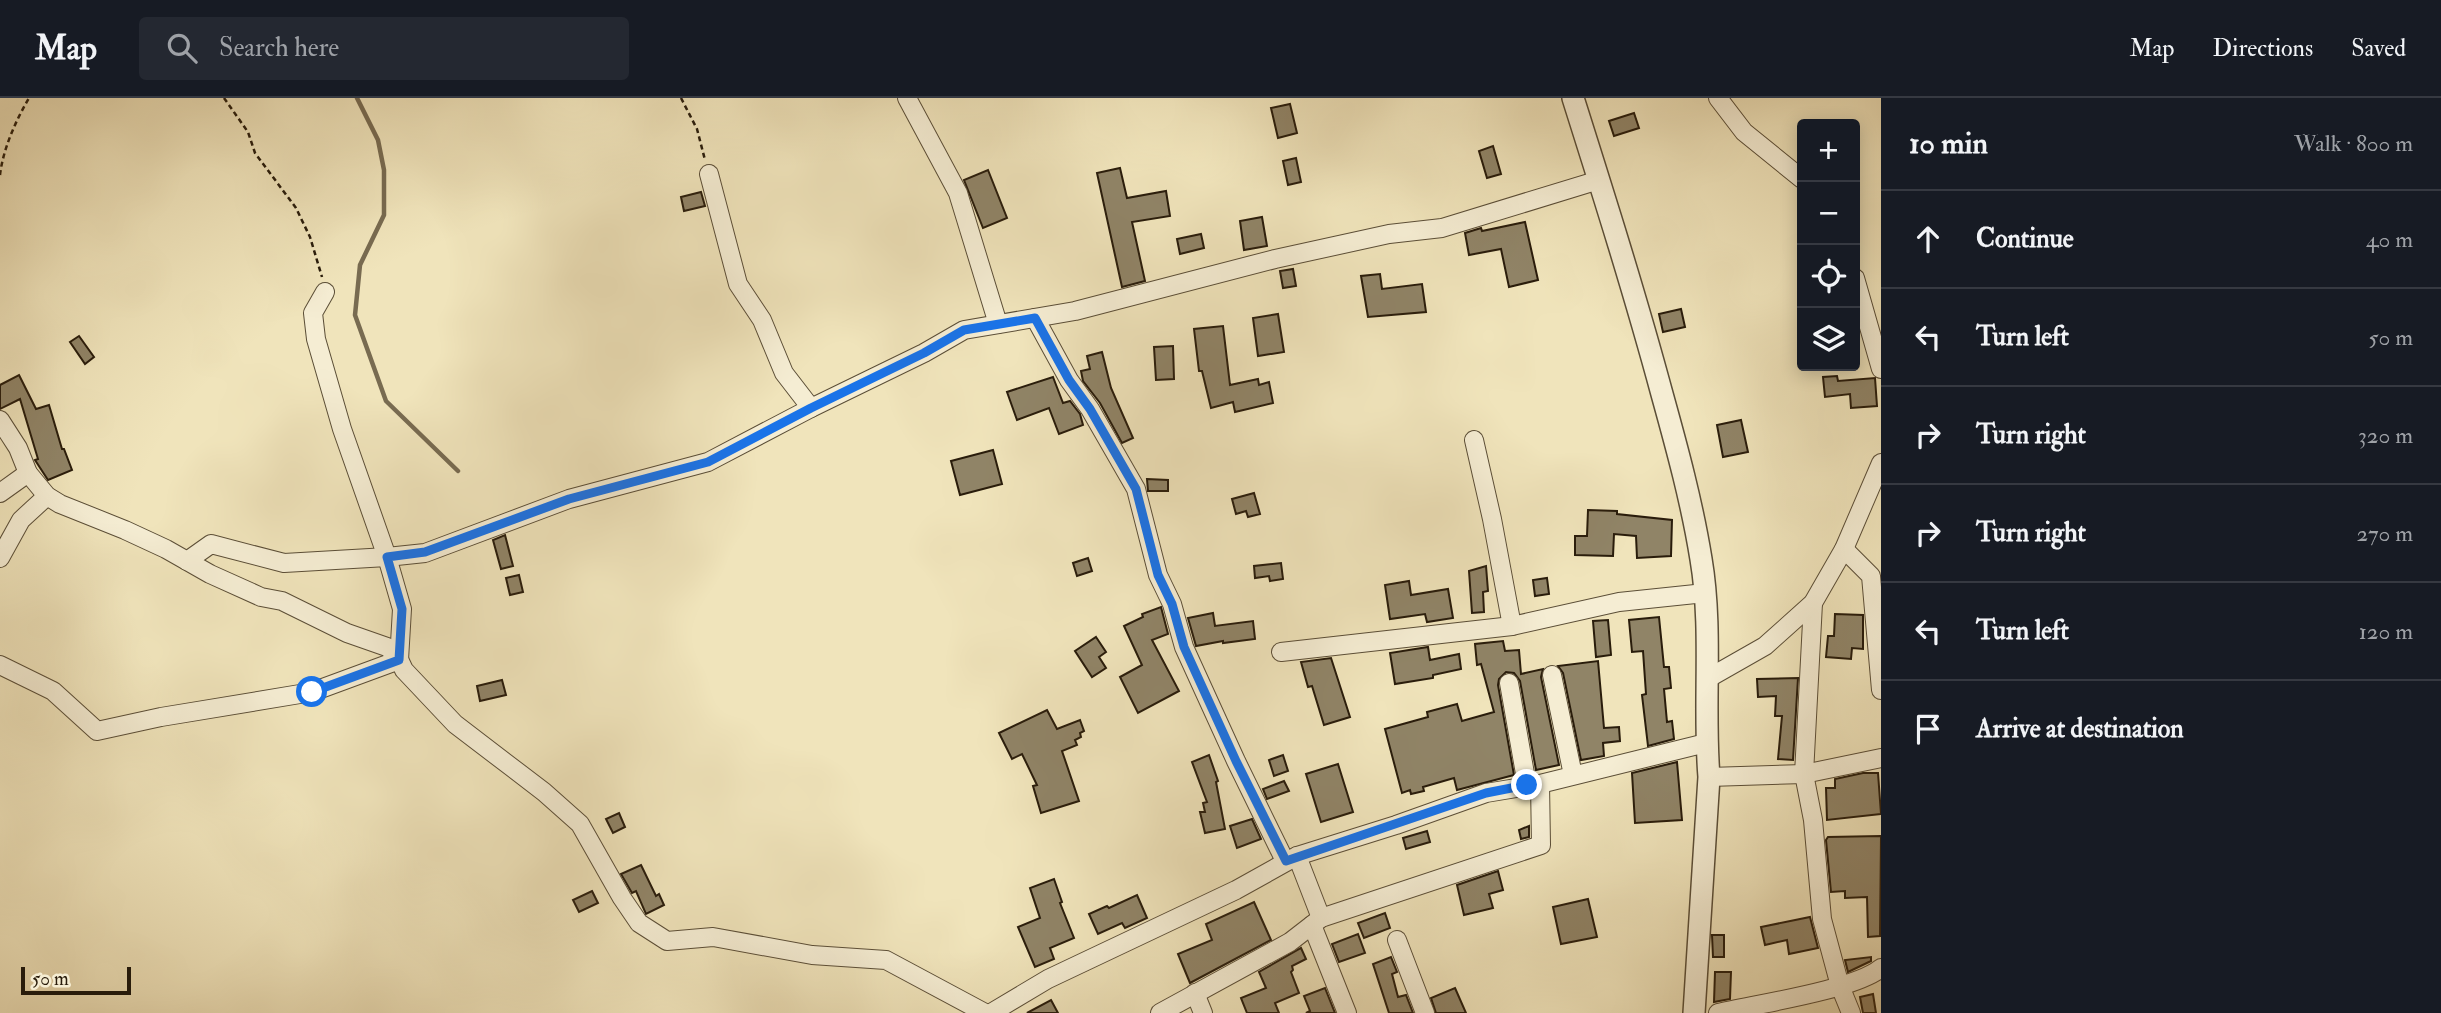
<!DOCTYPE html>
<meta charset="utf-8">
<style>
body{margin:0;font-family:"IM FELL Double Pica",serif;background:#242831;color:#f1f3f6}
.controls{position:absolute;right:21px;top:21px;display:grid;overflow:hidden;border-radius:7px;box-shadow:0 4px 18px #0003}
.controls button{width:63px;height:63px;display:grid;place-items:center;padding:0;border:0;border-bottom:2px solid #363941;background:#171b24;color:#f1f3f6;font:35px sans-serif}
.scale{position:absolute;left:21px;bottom:18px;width:110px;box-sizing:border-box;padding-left:7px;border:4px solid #291c0b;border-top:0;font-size:19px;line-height:24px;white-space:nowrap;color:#291c0b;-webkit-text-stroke:5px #f5edd3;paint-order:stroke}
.stop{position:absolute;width:21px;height:21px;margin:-16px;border:5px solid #1a73e8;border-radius:50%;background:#fff}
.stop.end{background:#1a73e8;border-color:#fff;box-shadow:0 2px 7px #0008}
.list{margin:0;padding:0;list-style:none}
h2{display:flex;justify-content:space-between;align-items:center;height:91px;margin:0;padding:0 28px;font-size:30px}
h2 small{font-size:23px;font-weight:400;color:#9ea1a6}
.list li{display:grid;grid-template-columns:46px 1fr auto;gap:21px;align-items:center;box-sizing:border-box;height:98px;padding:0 28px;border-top:2px solid #363941}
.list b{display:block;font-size:26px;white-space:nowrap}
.list em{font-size:23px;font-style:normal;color:#9ea1a6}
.icon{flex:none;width:38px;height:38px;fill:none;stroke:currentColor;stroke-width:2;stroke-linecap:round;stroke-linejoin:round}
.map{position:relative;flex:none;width:1881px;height:915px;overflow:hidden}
header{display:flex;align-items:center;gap:42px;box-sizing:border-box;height:98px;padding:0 35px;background:#171b24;border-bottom:2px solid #363941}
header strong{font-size:33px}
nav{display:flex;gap:38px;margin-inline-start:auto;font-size:24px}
.search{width:490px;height:63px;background:#242831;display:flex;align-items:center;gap:18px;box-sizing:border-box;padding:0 24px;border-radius:7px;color:#9ea1a6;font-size:26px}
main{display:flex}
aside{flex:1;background:#171b24}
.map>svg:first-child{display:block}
</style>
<header>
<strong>Map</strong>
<div class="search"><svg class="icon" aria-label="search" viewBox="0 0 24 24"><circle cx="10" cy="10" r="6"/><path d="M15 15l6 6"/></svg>Search here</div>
<nav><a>Map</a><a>Directions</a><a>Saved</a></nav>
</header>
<main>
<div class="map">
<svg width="1881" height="915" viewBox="0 0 1881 915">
<rect width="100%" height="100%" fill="#f0e4bb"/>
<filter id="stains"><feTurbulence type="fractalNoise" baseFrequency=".00286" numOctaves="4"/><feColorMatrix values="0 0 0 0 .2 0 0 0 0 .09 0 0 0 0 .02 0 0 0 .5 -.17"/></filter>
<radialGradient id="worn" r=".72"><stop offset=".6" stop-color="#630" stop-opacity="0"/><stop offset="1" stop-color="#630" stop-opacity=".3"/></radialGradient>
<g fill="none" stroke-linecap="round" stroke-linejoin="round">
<!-- stream -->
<polyline stroke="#786b51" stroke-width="4.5" points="357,0 378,42 384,72 384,117 360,167 355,217 386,303 458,373"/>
</g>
<!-- building -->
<g fill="#908467" stroke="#291c0b" stroke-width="2">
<polygon points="1290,6 1297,35 1278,40 1271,10"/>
<polygon points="1634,15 1639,30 1614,38 1609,23"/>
<polygon points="1493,48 1501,76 1487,80 1479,53"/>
<polygon points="1296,60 1301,84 1288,87 1283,63"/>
<polygon points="1120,70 1127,100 1166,93 1170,118 1132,124 1145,183 1122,189 1097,75"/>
<polygon points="988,72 1007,120 983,130 964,82"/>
<polygon points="701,94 705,108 684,113 681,99"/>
<polygon points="1262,119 1267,148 1244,152 1240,123"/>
<polygon points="1525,124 1538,182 1509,189 1501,151 1469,157 1465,135 1481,130 1482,133"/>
<polygon points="1201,136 1204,150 1180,156 1177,141"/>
<polygon points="1293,171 1296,188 1283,190 1280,173"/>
<polygon points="1380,176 1382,191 1422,186 1426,214 1368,219 1361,178"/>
<polygon points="1681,211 1685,229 1663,234 1659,216"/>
<polygon points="1278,216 1284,254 1258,258 1253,220"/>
<polygon points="1223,228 1230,287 1258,281 1259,287 1269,284 1273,305 1235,314 1233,304 1211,310 1202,273 1199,273 1194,231"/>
<polygon points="79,238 94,259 85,266 70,244"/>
<polygon points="1173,248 1174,281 1156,282 1154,249"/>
<polygon points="1102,254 1111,290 1133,340 1122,345 1100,305 1083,283 1081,273 1090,271 1087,258"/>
<polygon points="19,277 36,311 49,307 62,351 64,351 72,372 48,382 35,362 38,361 20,301 0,311 0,287"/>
<polygon points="1837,278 1838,283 1875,280 1877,308 1851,310 1850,296 1825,299 1823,279"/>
<polygon points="1053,279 1063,305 1070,303 1080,316 1083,327 1059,336 1049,310 1017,322 1007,294"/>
<polygon points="1741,322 1748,354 1723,359 1717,327"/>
<polygon points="993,352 1002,386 960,397 951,363"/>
<polygon points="1147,381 1168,382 1168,393 1148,393"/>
<polygon points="1254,395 1260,416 1248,419 1246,413 1236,416 1232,401"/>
<polygon points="1588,412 1617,413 1617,416 1672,422 1671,458 1637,460 1636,438 1614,436 1613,458 1575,457 1575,438 1587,438"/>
<polygon points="505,437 513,468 501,471 493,442"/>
<polygon points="1088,460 1092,473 1077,478 1073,465"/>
<polygon points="1281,465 1283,481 1270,483 1269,478 1255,480 1254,468"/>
<polygon points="1486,468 1488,493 1483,494 1484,514 1472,515 1469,473"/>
<polygon points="519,477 523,494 510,497 506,480"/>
<polygon points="1547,480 1549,496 1535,498 1533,482"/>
<polygon points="1409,483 1411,497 1448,491 1453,520 1427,524 1425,516 1390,521 1385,487"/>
<polygon points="1161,509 1168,536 1152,542 1179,593 1138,615 1120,579 1142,567 1124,528 1143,519 1142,516"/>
<polygon points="1213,515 1215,528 1253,523 1255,541 1223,545 1223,543 1196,548 1188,520"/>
<polygon points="1835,516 1863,517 1863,551 1852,550 1851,561 1826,559 1828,538 1834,538"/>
<polygon points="1659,519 1664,569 1669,569 1671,590 1664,591 1667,624 1672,623 1674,641 1648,648 1642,597 1646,596 1643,553 1632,554 1629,522"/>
<polygon points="1608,522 1611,557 1596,559 1593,523"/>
<polygon points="1096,539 1106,554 1099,559 1106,570 1092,579 1075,553"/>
<polygon points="1503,543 1505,553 1519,552 1521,576 1543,571 1541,579 1559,667 1536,672 1520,583 1514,575 1506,574 1499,581 1498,587 1514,677 1457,692 1454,680 1423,689 1424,693 1411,696 1410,692 1402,695 1385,631 1428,619 1427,614 1457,606 1462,623 1494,614 1481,566 1477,567 1475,546"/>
<polygon points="1428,549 1430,562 1459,556 1461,571 1433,577 1433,580 1395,586 1390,555"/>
<polygon points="1331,560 1350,619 1324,627 1312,588 1308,589 1301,564"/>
<polygon points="1598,563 1604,630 1619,629 1620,643 1603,645 1604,658 1581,662 1563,575 1558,568"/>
<polygon points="1798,580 1793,662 1778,661 1782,618 1775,618 1776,598 1758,599 1757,581"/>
<polygon points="502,582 506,597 480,603 477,588"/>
<polygon points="1047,612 1057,631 1080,622 1084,633 1080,635 1081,639 1075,642 1077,647 1062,653 1079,703 1041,715 1033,688 1037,687 1022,656 1012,661 999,635"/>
<polygon points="1209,657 1218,683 1216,684 1225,731 1205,735 1200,714 1205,714 1203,705 1207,704 1192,664"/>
<polygon points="1283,657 1288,673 1274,678 1269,662"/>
<polygon points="1677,664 1682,722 1635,725 1632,675"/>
<polygon points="1338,666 1353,714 1321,724 1306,676"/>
<polygon points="1863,675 1878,675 1881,716 1827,722 1826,690 1835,690 1835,681"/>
<polygon points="1284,683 1289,693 1267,701 1263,691"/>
<polygon points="619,715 625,729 613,735 606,721"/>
<polygon points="1252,721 1261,741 1237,750 1230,728"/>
<polygon points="1529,728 1529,739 1521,741 1519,732"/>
<polygon points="1427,733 1430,744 1406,751 1403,740"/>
<polygon points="1881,738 1880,838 1868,839 1867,799 1845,800 1845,793 1831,794 1826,742 1828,739"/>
<polygon points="641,767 656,798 659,796 664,807 646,816 636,793 632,795 621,776"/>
<polygon points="1498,773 1503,792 1489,796 1493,810 1464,817 1457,787"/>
<polygon points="1054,781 1062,804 1060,805 1074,840 1050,850 1054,861 1035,869 1018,829 1040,820 1030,790"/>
<polygon points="592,793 598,805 579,814 573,802"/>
<polygon points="1137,797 1147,820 1125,830 1122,825 1098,836 1089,816 1107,808 1109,810"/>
<polygon points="1588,801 1597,839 1561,846 1553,809"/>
<polygon points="1254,804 1271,842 1190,885 1178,856 1212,842 1206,826"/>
<polygon points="1385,815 1390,830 1364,840 1358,825"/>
<polygon points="1810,819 1818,850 1789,856 1787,842 1765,847 1761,829"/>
<polygon points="1358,836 1365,855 1339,864 1332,846"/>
<polygon points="1712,837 1724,837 1724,859 1713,859"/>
<polygon points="1301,850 1306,861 1292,868 1293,872 1291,874 1299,895 1275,905 1279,915 1247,915 1241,900 1266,890 1259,874"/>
<polygon points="1391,859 1397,874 1392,876 1398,899 1406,897 1413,915 1389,915 1373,866"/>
<polygon points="1871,859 1871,863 1848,874 1845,862"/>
<polygon points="1715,874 1731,874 1730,901 1714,904"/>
<polygon points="1325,890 1335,915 1306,915 1310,913 1304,898"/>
<polygon points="1455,890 1466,915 1436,915 1431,900"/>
<polygon points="1873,896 1876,915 1863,915 1860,899"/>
<polygon points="1051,902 1058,915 1027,915"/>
</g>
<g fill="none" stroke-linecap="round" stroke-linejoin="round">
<!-- minor casing -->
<g stroke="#5b4e37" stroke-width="20">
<g id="minor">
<polyline points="907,0 958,95 998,226"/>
<polyline points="1718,0 1744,34 1802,81"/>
<polyline points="709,76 738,186 762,222 784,275 811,310 924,255 964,232 1075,213 1275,161 1389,136 1442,130 1599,82"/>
<polyline points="1855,180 1881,271"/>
<polyline points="1035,220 1069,282 1090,311 1136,391 1158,477 1172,506 1184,549 1236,663 1285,763"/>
<polyline points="0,322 18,350 28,375 47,398 60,406 125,432 166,451 210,476 261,499 282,503 347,535 387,549 397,557 404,572 455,626 544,694 580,726 622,800 639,825 667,843 713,839 812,857 886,862 985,915"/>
<polyline points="1474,342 1492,421 1512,528"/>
<polyline points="0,395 28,375"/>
<polyline points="1844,451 1871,478 1881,592"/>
<polyline points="0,460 21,422 47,398"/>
<polyline points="187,463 211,446 284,465 387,459 425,455 569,401 708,364 811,310"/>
<polyline points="1813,505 1804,676 1813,722 1822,821 1840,888 1851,915"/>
<polyline points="1281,554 1512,528 1619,504 1705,495"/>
<polyline points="0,567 53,593 97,633 161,619 312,594 399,562 402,511 387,459 342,331 316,241 313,215 325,194"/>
<polyline points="1552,577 1573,677"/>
<polyline points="1707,581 1765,548 1813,505 1844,451 1881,365"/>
<polyline points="1509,585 1527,687"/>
<polyline points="1709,679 1804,676 1881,660"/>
<polyline points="1297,758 1321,820"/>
<polyline points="1312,827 1347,915"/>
<polyline points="1397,842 1425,915"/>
<polyline points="1195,895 1203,915"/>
<polyline points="991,915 1048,881 1236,792 1297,758 1396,727 1486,695 1540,686 1706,645"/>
<polyline points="1160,915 1290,844 1321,820 1541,747 1540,686"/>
<path d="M 1718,915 C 1757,906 1854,892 1881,870"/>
</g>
</g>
<!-- tertiary casing -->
<g stroke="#5b4e37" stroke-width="24">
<path id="tertiary" d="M 1573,0 C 1604,98 1635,196 1662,296 C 1677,350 1692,405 1701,461 C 1713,532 1703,607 1709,679 L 1694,915"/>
</g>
<!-- path -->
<g stroke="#291c0b" stroke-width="2.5" stroke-dasharray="5 3.5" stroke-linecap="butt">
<polyline points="224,0 248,34 255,55 296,110 310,139 322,179"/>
<polyline points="681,0 697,31 705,62"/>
<path d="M 0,77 C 3,51 16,22 29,0"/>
</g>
<!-- minor -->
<use href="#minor" stroke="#f5edd3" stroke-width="18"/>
<!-- tertiary -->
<use href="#tertiary" stroke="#f5edd3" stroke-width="21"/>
</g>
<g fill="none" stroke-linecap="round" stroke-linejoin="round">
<!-- route -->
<polyline stroke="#1a73e8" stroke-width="9" points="312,594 399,562 402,511 387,459 425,454 569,401 708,364 811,310 924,255 964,232 1035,220 1069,282 1090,311 1136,391 1158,477 1172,506 1184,549 1236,663 1286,763 1486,695 1527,687"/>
</g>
<rect width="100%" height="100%" filter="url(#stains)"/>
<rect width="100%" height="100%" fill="url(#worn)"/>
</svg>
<div class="controls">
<button>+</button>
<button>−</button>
<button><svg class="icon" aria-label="locate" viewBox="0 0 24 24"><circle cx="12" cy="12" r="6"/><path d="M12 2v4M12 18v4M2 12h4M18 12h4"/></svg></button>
<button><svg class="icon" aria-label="layers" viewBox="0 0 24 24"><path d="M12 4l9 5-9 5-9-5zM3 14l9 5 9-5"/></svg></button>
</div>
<div class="scale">50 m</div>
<div class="stop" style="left:312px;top:594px"></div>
<div class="stop end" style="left:1527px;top:687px"></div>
</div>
<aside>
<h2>10 min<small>Walk · 800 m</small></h2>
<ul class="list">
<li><svg class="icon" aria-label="ahead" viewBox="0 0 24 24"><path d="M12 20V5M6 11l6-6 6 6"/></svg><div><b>Continue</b></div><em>40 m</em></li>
<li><svg class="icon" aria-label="left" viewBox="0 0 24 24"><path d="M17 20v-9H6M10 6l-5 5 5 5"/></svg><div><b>Turn left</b></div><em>50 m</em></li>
<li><svg class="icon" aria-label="right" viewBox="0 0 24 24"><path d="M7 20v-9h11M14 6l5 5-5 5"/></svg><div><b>Turn right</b></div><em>320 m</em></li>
<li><svg class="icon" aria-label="right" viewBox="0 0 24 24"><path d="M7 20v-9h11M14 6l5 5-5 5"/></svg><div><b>Turn right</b></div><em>270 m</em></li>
<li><svg class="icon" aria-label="left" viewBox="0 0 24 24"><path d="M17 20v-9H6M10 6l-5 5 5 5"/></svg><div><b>Turn left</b></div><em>120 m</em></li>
<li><svg class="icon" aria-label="arrive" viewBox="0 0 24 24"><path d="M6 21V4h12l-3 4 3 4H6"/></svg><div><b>Arrive at destination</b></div></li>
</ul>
</aside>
</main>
